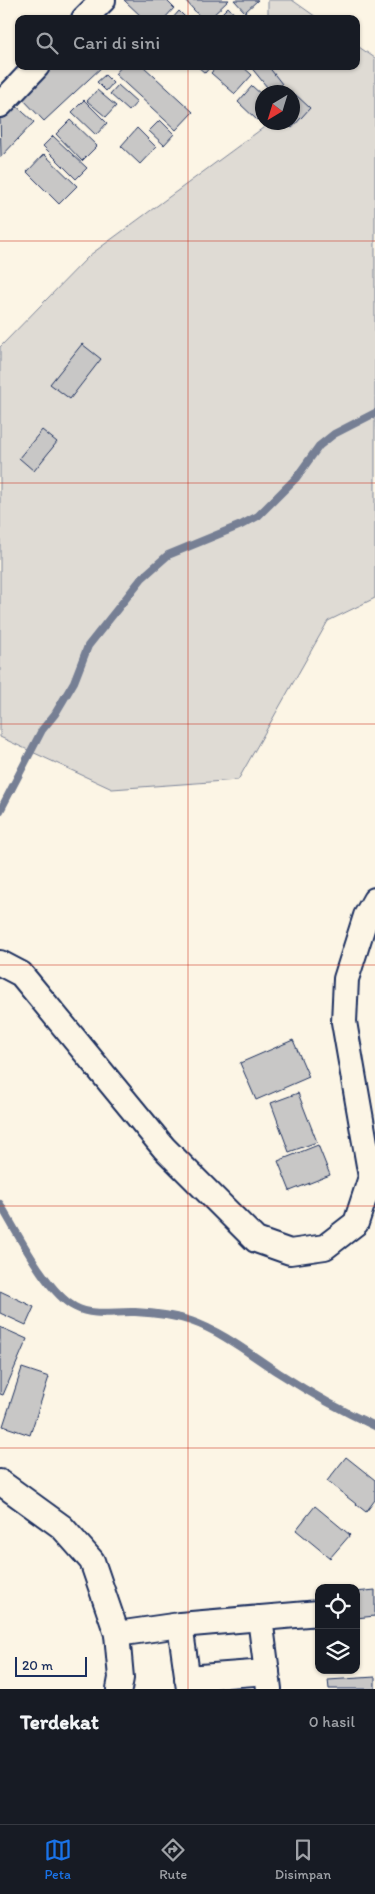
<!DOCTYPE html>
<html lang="id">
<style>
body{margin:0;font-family:Itim,sans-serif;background:#20242c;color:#f1f3f6}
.controls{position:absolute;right:15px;bottom:15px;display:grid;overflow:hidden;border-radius:10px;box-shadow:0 1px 4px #0004}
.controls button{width:45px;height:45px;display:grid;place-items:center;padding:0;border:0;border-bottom:1px solid #363941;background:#171b24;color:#f1f3f6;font:25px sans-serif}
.compass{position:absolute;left:255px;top:85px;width:45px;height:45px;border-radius:50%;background:#171b24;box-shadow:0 1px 4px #0004;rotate:218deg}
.scale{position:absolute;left:15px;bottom:12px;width:72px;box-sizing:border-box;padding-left:5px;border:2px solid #1b2f5e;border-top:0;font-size:14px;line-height:18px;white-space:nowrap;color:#1b2f5e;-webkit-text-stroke:4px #fcf5e5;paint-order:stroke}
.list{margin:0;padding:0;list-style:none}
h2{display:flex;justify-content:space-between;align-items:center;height:65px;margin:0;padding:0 20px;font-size:21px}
h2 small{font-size:16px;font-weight:400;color:#9ea1a6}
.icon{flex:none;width:28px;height:28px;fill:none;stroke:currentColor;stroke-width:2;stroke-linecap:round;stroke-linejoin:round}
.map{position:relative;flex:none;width:375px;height:1689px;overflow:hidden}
.search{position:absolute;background:#171b24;box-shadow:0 1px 4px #0004;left:15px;right:15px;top:15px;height:55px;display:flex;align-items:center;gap:12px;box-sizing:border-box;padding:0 18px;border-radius:10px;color:#9ea1a6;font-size:19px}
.sheet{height:135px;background:#171b24}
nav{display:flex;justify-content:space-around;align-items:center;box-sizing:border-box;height:70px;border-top:1px solid #363941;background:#171b24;font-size:14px;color:#9ea1a6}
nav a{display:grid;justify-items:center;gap:2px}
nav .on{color:#1a73e8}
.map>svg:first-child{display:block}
</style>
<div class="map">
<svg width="375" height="1689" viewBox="0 0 375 1689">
<rect width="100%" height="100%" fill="#fcf5e5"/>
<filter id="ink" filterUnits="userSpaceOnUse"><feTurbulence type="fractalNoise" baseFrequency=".02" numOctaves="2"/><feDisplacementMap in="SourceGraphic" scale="10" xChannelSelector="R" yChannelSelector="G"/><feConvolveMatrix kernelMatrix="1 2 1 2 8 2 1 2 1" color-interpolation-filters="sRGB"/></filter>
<g filter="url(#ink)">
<!-- green -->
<g fill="#dfdbd4" stroke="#7d8599">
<polygon points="268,0 292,0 319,19 268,19"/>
<polygon points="356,45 375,58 375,598 328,621 238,780 112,789 0,737 0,347 90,255 267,125 267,123 292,122 292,92 267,92 268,66 356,66"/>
</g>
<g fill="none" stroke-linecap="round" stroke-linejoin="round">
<!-- stream -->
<g stroke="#767f94" stroke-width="8">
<polyline points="0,811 42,730 55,714 74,682 88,646 142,578 168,555 241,525 258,516 296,478 319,446 334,434 375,413"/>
<path d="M 0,1204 C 17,1232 47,1293 75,1307 C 94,1317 115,1311 135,1312 C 154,1313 173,1315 191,1321 C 223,1332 251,1355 279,1373 C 310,1393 342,1411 375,1426"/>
</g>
</g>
<!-- building -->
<g fill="#c8c7c6" stroke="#1b2f5e">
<polygon points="124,0 166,0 174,8 164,19 144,19"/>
<polygon points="185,0 229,0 209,19 202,19"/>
<polygon points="234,0 258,0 245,12"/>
<polygon points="228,7 239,19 216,19"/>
<polygon points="179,11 187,19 172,19"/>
<polygon points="47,66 103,66 44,121 18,94"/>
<polygon points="122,66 143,66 193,112 176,130 115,74"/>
<polygon points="197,66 211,66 205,73"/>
<polygon points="217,66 242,66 252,75 235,94 211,73"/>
<polygon points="250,66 268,66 282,84 271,92"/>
<polygon points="105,75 113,83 106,91 97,82"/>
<polygon points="118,85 137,102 129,111 110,94"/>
<polygon points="252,86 262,95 262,114 257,120 238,102"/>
<polygon points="97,90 116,106 106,117 87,101"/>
<polygon points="296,95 310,108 292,128 286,122 292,122 292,100"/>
<polygon points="84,100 107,123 96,135 72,112"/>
<polygon points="12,102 34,122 1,157 0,114"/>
<polygon points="70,120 97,146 82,161 56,134"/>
<polygon points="160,120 174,134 164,145 149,131"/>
<polygon points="137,128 156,147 140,164 121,146"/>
<polygon points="53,136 87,168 76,179 43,146"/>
<polygon points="44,154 77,186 59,204 27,172"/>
<polygon points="82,344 101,359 70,399 50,384"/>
<polygon points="42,430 57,442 34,471 19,458"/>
<polygon points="293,1040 309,1077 256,1100 240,1063"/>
<polygon points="298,1093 317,1142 289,1152 271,1103"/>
<polygon points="318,1145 330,1175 290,1191 278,1161"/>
<polygon points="0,1291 34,1307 26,1325 0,1313"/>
<polygon points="0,1327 27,1339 3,1395 0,1394"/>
<polygon points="22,1368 49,1377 30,1435 3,1426"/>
<polygon points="346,1457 375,1480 375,1500 366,1512 327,1481"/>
<polygon points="315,1506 350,1535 330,1558 296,1530"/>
<polygon points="375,1590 375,1616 356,1618 356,1592"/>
<polygon points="375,1677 375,1689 329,1689 328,1680"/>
</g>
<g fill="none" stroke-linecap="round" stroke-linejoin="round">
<!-- minor casing -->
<g stroke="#1b2f5e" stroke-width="28">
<g id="minor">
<polyline points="84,19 103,0"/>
<polyline points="0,105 37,66"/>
<polyline points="0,963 21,974 164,1148 256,1240 290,1252 325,1247 356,1223 371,1177 344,1022 346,979 366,916 375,900"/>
<polyline points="0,1482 62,1527 92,1561 117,1634 121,1678 119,1689"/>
<polyline points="260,1618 269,1689"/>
<polyline points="180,1625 189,1689"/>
<polyline points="117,1634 180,1625 319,1613"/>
<polyline points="187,1678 267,1672"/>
</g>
</g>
<!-- minor -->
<use href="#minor" stroke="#fcf5e5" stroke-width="24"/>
</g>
</g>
<!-- grid -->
<path fill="none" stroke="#c8321e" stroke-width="1" stroke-opacity="0.55" d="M 188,0 L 188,19M 188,66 L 188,1689M 0,241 L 375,241M 0,483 L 375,483M 0,724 L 375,724M 0,965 L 375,965M 0,1206 L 375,1206M 0,1448 L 375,1448"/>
</svg>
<div class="controls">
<button><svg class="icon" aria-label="locate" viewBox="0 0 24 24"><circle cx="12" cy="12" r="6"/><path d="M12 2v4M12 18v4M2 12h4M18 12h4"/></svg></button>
<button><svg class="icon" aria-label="layers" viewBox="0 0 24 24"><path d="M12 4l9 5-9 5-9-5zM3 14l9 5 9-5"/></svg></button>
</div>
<svg class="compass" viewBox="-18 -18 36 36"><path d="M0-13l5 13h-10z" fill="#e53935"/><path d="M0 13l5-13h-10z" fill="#9ea1a6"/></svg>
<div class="scale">20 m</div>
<div class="search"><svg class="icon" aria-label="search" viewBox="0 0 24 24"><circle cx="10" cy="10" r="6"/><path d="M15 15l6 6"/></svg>Cari di sini</div>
</div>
<section class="sheet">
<h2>Terdekat<small>0 hasil</small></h2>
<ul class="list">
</ul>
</section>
<nav>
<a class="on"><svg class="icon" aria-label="map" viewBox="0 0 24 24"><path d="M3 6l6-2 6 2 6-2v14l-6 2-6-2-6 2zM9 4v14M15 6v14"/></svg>Peta</a>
<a><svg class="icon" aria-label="directions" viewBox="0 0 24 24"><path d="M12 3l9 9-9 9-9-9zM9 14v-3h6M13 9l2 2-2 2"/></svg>Rute</a>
<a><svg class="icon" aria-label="saved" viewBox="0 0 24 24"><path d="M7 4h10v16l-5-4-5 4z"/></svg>Disimpan</a>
</nav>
